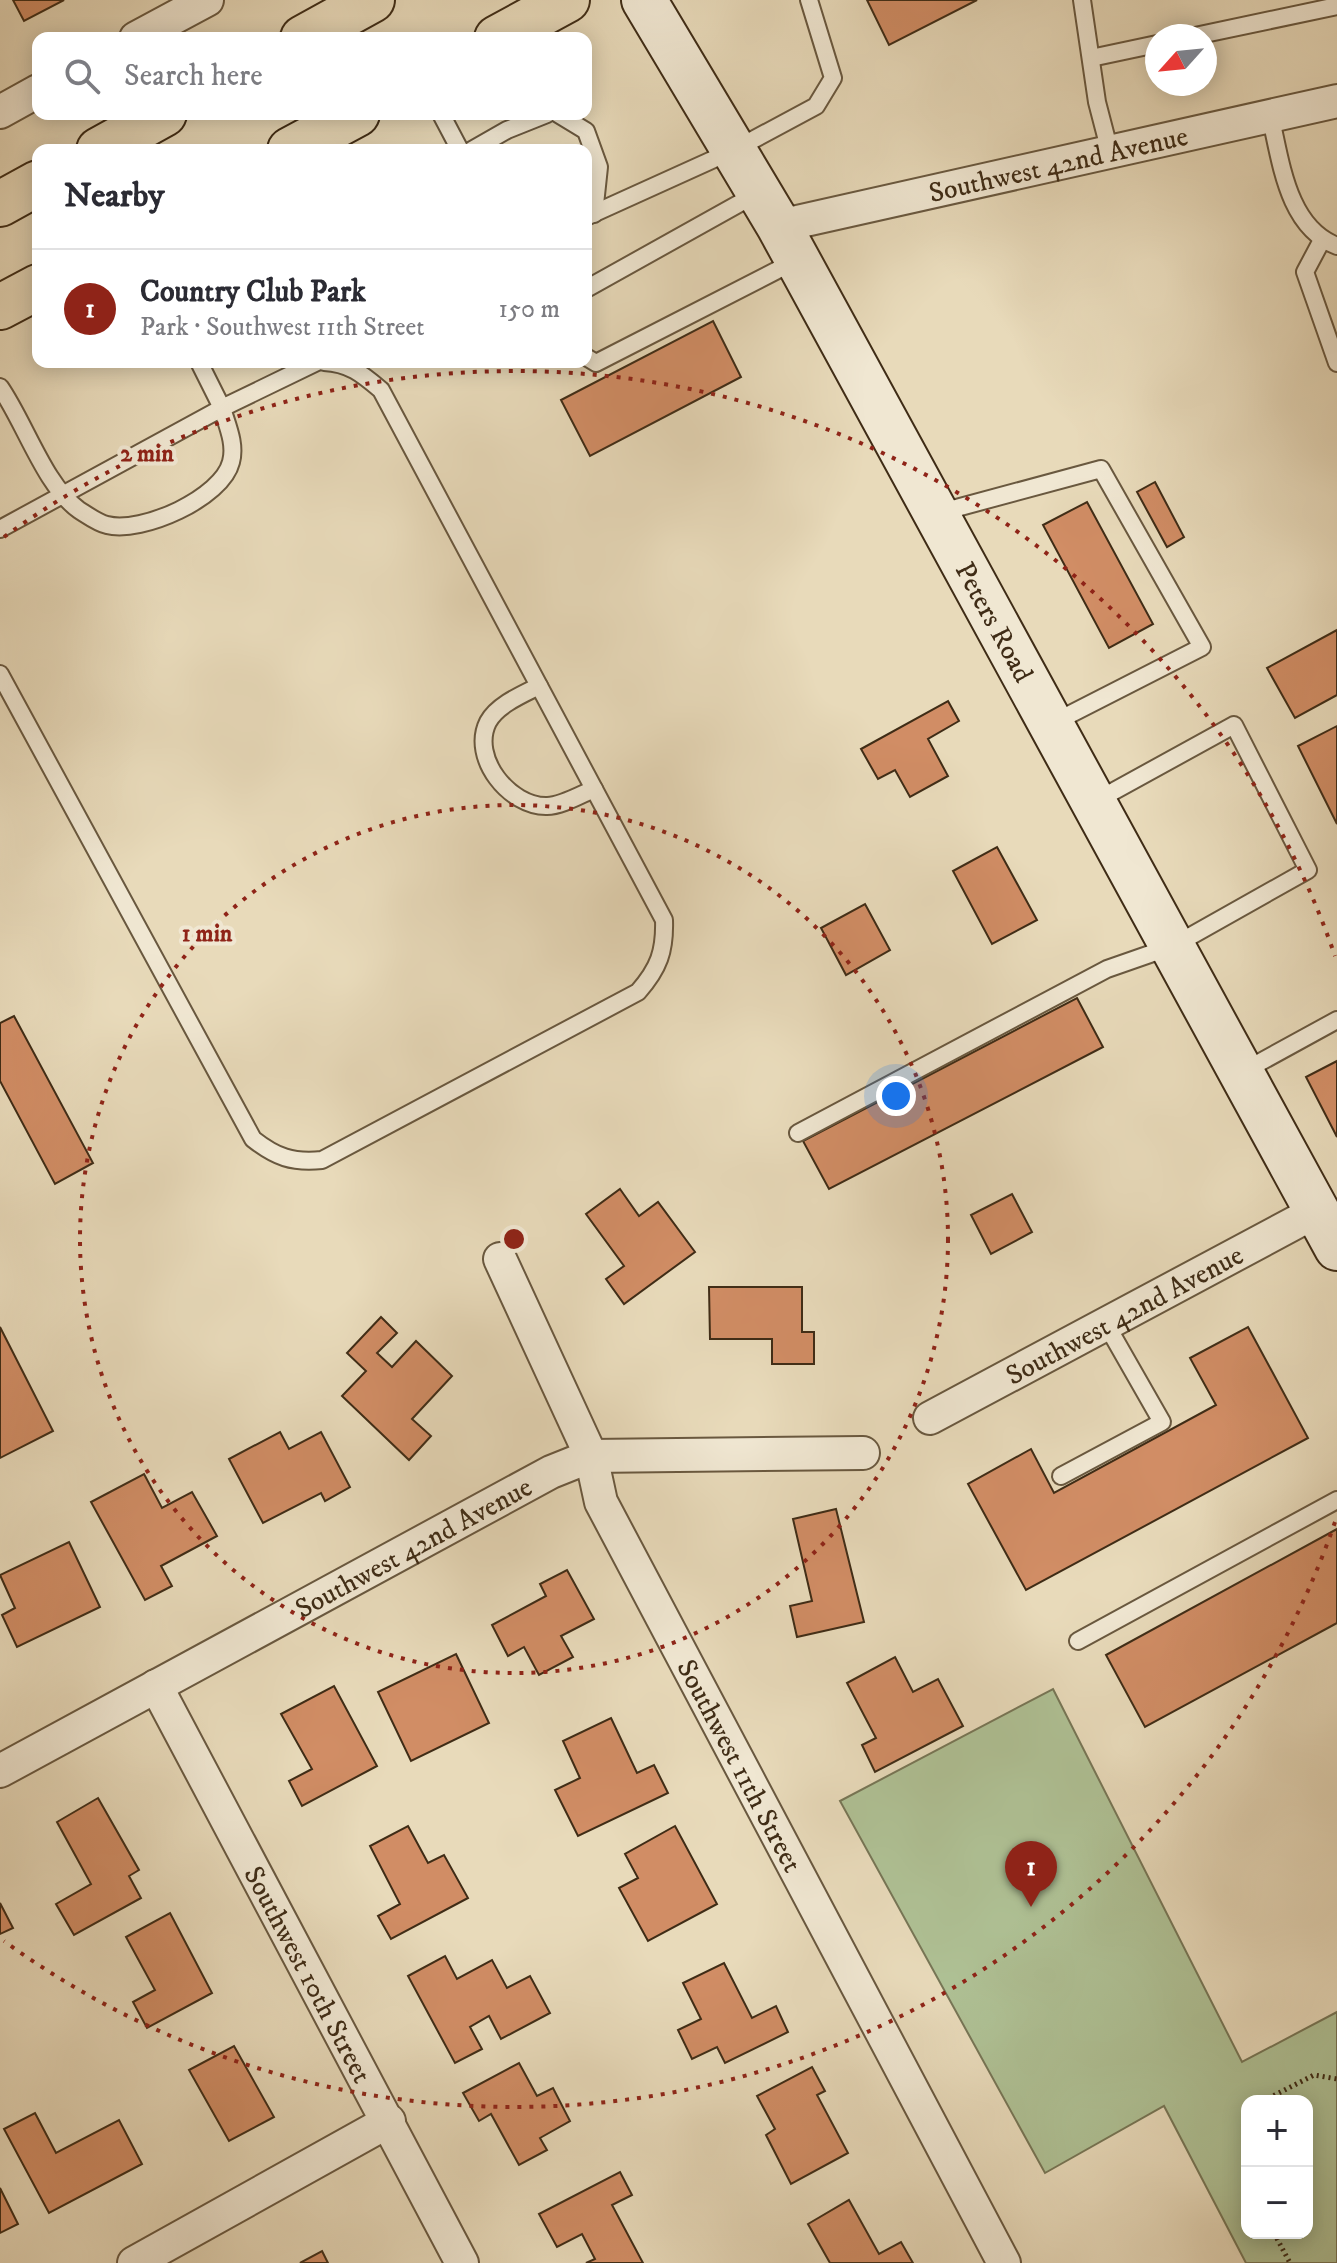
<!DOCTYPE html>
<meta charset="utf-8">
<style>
body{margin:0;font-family:"IM FELL DW Pica",serif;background:#f7f7f7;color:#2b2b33}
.controls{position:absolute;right:24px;bottom:24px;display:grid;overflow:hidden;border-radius:16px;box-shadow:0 4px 20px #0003}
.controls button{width:72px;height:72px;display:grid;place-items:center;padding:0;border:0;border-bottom:2px solid #e1e1e2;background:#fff;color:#2b2b33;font:40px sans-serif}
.compass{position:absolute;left:1145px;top:24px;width:72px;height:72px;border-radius:50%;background:#fff;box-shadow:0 4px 20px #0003;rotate:243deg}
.you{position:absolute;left:896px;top:1096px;width:28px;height:28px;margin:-20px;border:6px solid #fff;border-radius:50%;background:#1a73e8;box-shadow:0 0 0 12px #1a73e833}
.badge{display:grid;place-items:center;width:52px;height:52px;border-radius:50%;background:#8f2418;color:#fff;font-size:26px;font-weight:700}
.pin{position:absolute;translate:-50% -66px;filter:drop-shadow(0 2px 4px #0008)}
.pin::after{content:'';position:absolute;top:42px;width:28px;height:24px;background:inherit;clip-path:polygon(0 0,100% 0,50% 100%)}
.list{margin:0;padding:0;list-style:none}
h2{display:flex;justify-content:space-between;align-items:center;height:104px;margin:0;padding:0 32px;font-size:34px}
h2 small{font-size:26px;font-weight:400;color:#7c7c81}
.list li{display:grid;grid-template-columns:52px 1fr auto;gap:24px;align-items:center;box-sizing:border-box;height:120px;padding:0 32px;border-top:2px solid #e1e1e2}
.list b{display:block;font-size:30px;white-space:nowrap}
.list p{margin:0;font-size:26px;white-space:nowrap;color:#7c7c81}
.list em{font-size:26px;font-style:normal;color:#7c7c81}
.icon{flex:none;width:44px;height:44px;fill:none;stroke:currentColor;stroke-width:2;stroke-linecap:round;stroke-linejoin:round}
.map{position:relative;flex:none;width:1337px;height:2263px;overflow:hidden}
.search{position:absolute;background:#fff;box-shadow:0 4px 20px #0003;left:32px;top:32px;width:560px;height:88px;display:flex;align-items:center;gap:20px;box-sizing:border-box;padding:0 28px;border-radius:16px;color:#7c7c81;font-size:30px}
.panel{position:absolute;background:#fff;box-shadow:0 4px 20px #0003;left:32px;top:144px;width:560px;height:224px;border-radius:16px}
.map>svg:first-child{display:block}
</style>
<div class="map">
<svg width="1337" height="2263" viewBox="0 0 1337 2263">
<rect width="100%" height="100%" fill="#e8daba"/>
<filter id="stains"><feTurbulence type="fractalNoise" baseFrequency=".0025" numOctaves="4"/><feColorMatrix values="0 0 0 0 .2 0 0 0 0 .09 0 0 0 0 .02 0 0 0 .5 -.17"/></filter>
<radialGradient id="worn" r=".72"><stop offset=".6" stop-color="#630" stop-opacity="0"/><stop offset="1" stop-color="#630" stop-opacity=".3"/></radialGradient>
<!-- green -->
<path fill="#afc195" stroke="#777656" stroke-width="2" fill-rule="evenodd" d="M 1053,1689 L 1242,2062 L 1337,2012 L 1337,2263 L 1246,2263 L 1164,2106 L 1045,2173 L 840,1801 ZM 1247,2101 L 1307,2101 L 1307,2233 L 1247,2233 Z"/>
<!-- building -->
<g fill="#d18d65" stroke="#3f2c16" stroke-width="2">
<polygon points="13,0 64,0 24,21"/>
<polygon points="867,0 977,0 889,45"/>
<polygon points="713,321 741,377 590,456 561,400"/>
<polygon points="1155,482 1184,537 1167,547 1137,492"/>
<polygon points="1087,502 1153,624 1109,648 1043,525"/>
<polygon points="1337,630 1337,695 1295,718 1267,668"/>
<polygon points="948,701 959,721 928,739 948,776 910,797 895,770 878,779 861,749"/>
<polygon points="1337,726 1337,824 1298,746"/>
<polygon points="997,847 1037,920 992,944 953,871"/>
<polygon points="865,904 890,950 846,975 821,928"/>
<polygon points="1077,998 1103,1047 829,1189 803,1141"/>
<polygon points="14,1016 93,1163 55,1184 0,1081 0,1023"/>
<polygon points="1337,1061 1337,1137 1306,1077"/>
<polygon points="620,1189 639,1216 658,1202 695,1252 624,1304 606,1279 624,1266 586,1214"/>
<polygon points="1012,1194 1032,1232 991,1254 971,1215"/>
<polygon points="709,1287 802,1287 802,1332 814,1332 814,1364 772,1364 772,1339 710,1339"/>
<polygon points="381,1317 397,1333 377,1353 392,1367 416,1341 452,1376 412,1419 431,1436 409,1460 342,1396 366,1371 347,1353"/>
<polygon points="0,1327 53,1431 0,1458"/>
<polygon points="1248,1327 1308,1438 1026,1590 968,1484 1031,1449 1054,1493 1216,1405 1190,1358"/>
<polygon points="280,1432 289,1449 321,1432 350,1487 325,1501 321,1493 263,1523 229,1459"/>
<polygon points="144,1474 162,1508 192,1492 217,1536 161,1566 172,1586 145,1600 91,1502"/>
<polygon points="836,1509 864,1622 797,1637 790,1606 812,1601 793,1519"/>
<polygon points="1337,1529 1337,1623 1145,1727 1106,1655"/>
<polygon points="69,1542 100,1607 17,1647 2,1615 15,1608 0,1575"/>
<polygon points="567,1570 594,1619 561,1636 573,1657 539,1675 524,1647 508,1656 492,1625 546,1596 540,1584"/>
<polygon points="456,1654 489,1723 411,1761 378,1692"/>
<polygon points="895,1657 913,1692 938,1679 963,1726 875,1772 862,1745 876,1738 847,1683"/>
<polygon points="334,1686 377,1766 302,1806 289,1781 312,1769 281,1714"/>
<polygon points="611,1718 637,1773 654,1765 668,1793 578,1836 555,1790 580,1778 563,1741"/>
<polygon points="98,1798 139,1870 129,1876 141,1898 74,1935 56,1904 91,1884 57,1822"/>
<polygon points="408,1826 428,1863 444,1855 468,1898 391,1939 378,1916 400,1904 370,1846"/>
<polygon points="675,1826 717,1904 648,1941 619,1888 638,1878 625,1854"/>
<polygon points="0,1903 13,1928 0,1934"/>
<polygon points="170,1913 212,1993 147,2028 133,2002 155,1990 126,1937"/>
<polygon points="445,1956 457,1979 492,1960 507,1988 530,1976 550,2013 501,2039 489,2016 470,2027 482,2049 455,2063 408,1976"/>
<polygon points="724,1963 752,2018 776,2006 788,2032 725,2063 717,2047 692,2059 678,2030 701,2019 683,1983"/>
<polygon points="234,2046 274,2117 229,2141 189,2070"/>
<polygon points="519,2063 537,2096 553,2088 570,2121 540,2138 547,2150 519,2165 491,2114 479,2121 463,2093"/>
<polygon points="812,2067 825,2091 817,2095 848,2153 791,2184 766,2135 775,2129 757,2096"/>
<polygon points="35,2113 56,2153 119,2120 142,2164 49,2213 4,2129"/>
<polygon points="620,2172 632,2195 612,2205 643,2263 586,2263 595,2259 582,2234 557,2247 539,2214"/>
<polygon points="0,2188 18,2224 0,2233"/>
<polygon points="849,2200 879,2254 901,2242 913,2263 830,2263 808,2224"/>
<polygon points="322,2251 328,2263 300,2263"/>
</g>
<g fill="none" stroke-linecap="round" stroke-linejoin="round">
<!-- lane casing -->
<g stroke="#69583f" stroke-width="20">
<g id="lane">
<polyline points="1082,0 1097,102 1110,152"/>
<polyline points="1195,36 1337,6"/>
<polyline points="1091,58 1157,44"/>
<polyline points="441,114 460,150"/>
<polyline points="558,114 586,131 599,167 594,214"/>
<path d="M 1270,115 C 1281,161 1287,227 1337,246"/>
<polyline points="472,150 507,130 547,114"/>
<polyline points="586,217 734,150 816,106 833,78 809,0"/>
<polyline points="1322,240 1305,272 1337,363"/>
<polyline points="586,289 758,193"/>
<polyline points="586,357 596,363 795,261"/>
<polyline points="199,362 222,408 317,362"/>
<path d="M 0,387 C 25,423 45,486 79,510 C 87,515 98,523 107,525 C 142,534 222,498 231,462 C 236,444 227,425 222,408 L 0,529"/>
<polyline points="938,513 1101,469 1202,647 1053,723"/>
<path d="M 0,674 L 253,1139 C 276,1157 292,1163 322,1160 L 638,992 C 659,968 665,951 664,920 L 381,390 C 362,374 349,363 324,362"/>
<path d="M 539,686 C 523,694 497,705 488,722 C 470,758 510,807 547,806 C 561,806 580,795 594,789"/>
<polyline points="1244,1071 1337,1020"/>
<polyline points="798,1133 1107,969 1173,946 1308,870 1234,725 1094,802"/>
<polyline points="1061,1476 1162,1422 1106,1324"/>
<polyline points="1078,1641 1337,1500"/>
</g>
</g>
<!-- street casing -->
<g stroke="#69583f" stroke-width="36">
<g id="street">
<polyline points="136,38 207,0"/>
<polyline points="0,112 38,91"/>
<path id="s1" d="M 779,226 L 1337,101"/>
<path id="s2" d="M 500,1259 L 591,1456 L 601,1502 L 1004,2263"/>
<path id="s3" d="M 930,1418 L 1317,1211"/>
<path id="s4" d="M 156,1686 L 462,2263"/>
<path id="s5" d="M 0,1771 L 551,1472 L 591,1456 L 863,1453"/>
<polyline points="134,2263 389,2121"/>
</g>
</g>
<!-- secondary casing -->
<g stroke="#3f2c16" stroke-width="48">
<g id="secondary">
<path id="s6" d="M 644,0 L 779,226 L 1337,1248"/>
</g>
</g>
<!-- primary casing -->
<g stroke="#3f2c16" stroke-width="48">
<g id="primary">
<polyline points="303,38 372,0"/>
<polyline points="497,38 567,0"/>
<polyline points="99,150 164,114"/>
<polyline points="290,150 357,114"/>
<polyline points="0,204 38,183"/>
<polyline points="0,307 38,287"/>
</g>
</g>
<!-- path -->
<g stroke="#3f2c16" stroke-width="5" stroke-dasharray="2 4" stroke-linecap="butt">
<polyline points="1263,2101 1314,2075 1337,2079"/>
<polyline points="1247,2138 1244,2145 1247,2183"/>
<polyline points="1274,2233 1290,2263"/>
</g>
<!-- lane -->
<use href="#lane" stroke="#f0e7d2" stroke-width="16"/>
<!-- street -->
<use href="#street" stroke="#f0e7d2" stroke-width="32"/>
<!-- secondary -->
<use href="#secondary" stroke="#f0e7d2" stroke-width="44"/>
<!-- primary -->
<use href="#primary" stroke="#e8daba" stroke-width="44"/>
</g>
<!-- distance rings -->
<g fill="none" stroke="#8f2418" stroke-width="4" stroke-dasharray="4 8">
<circle cx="514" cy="1239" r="434"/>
<path d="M1335 1522A868 868 0 0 1 4 1941M4 537A868 868 0 0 1 1335 956"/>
</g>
<g text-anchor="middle" stroke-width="8" stroke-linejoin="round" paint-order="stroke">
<!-- street labels -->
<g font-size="28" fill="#3f2c16" stroke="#f0e7d2">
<text dy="10" stroke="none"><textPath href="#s1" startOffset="286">Southwest 42nd Avenue</textPath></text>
<text dy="10" stroke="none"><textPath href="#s6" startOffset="714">Peters Road</textPath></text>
<text dy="10" stroke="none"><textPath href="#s3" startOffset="220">Southwest 42nd Avenue</textPath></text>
<text dy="10" stroke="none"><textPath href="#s5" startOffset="470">Southwest 42nd Avenue</textPath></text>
<text dy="10" stroke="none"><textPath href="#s2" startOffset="562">Southwest 11th Street</textPath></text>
<text dy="10" stroke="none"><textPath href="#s4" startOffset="326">Southwest 10th Street</textPath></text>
</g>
</g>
<circle cx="514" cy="1239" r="12" fill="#8f2418" stroke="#f0e7d2" stroke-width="4"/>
<g font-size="24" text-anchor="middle" font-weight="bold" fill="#8f2418" stroke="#f0e7d2" stroke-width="8" stroke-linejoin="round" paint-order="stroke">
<text x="147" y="461">2 min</text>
<text x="207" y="941">1 min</text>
</g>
<rect width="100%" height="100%" filter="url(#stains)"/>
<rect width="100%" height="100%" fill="url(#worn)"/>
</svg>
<div class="controls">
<button>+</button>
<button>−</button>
</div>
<svg class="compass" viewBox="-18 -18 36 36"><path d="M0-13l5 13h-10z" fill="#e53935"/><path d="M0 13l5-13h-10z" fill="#7c7c81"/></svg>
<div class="you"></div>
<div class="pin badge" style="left:1031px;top:1907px">1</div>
<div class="search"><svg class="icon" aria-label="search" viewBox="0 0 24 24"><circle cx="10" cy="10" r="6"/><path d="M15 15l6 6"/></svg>Search here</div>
<section class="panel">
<h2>Nearby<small></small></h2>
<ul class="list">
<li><span class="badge">1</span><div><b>Country Club Park</b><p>Park · Southwest 11th Street</p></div><em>150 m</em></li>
</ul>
</section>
</div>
